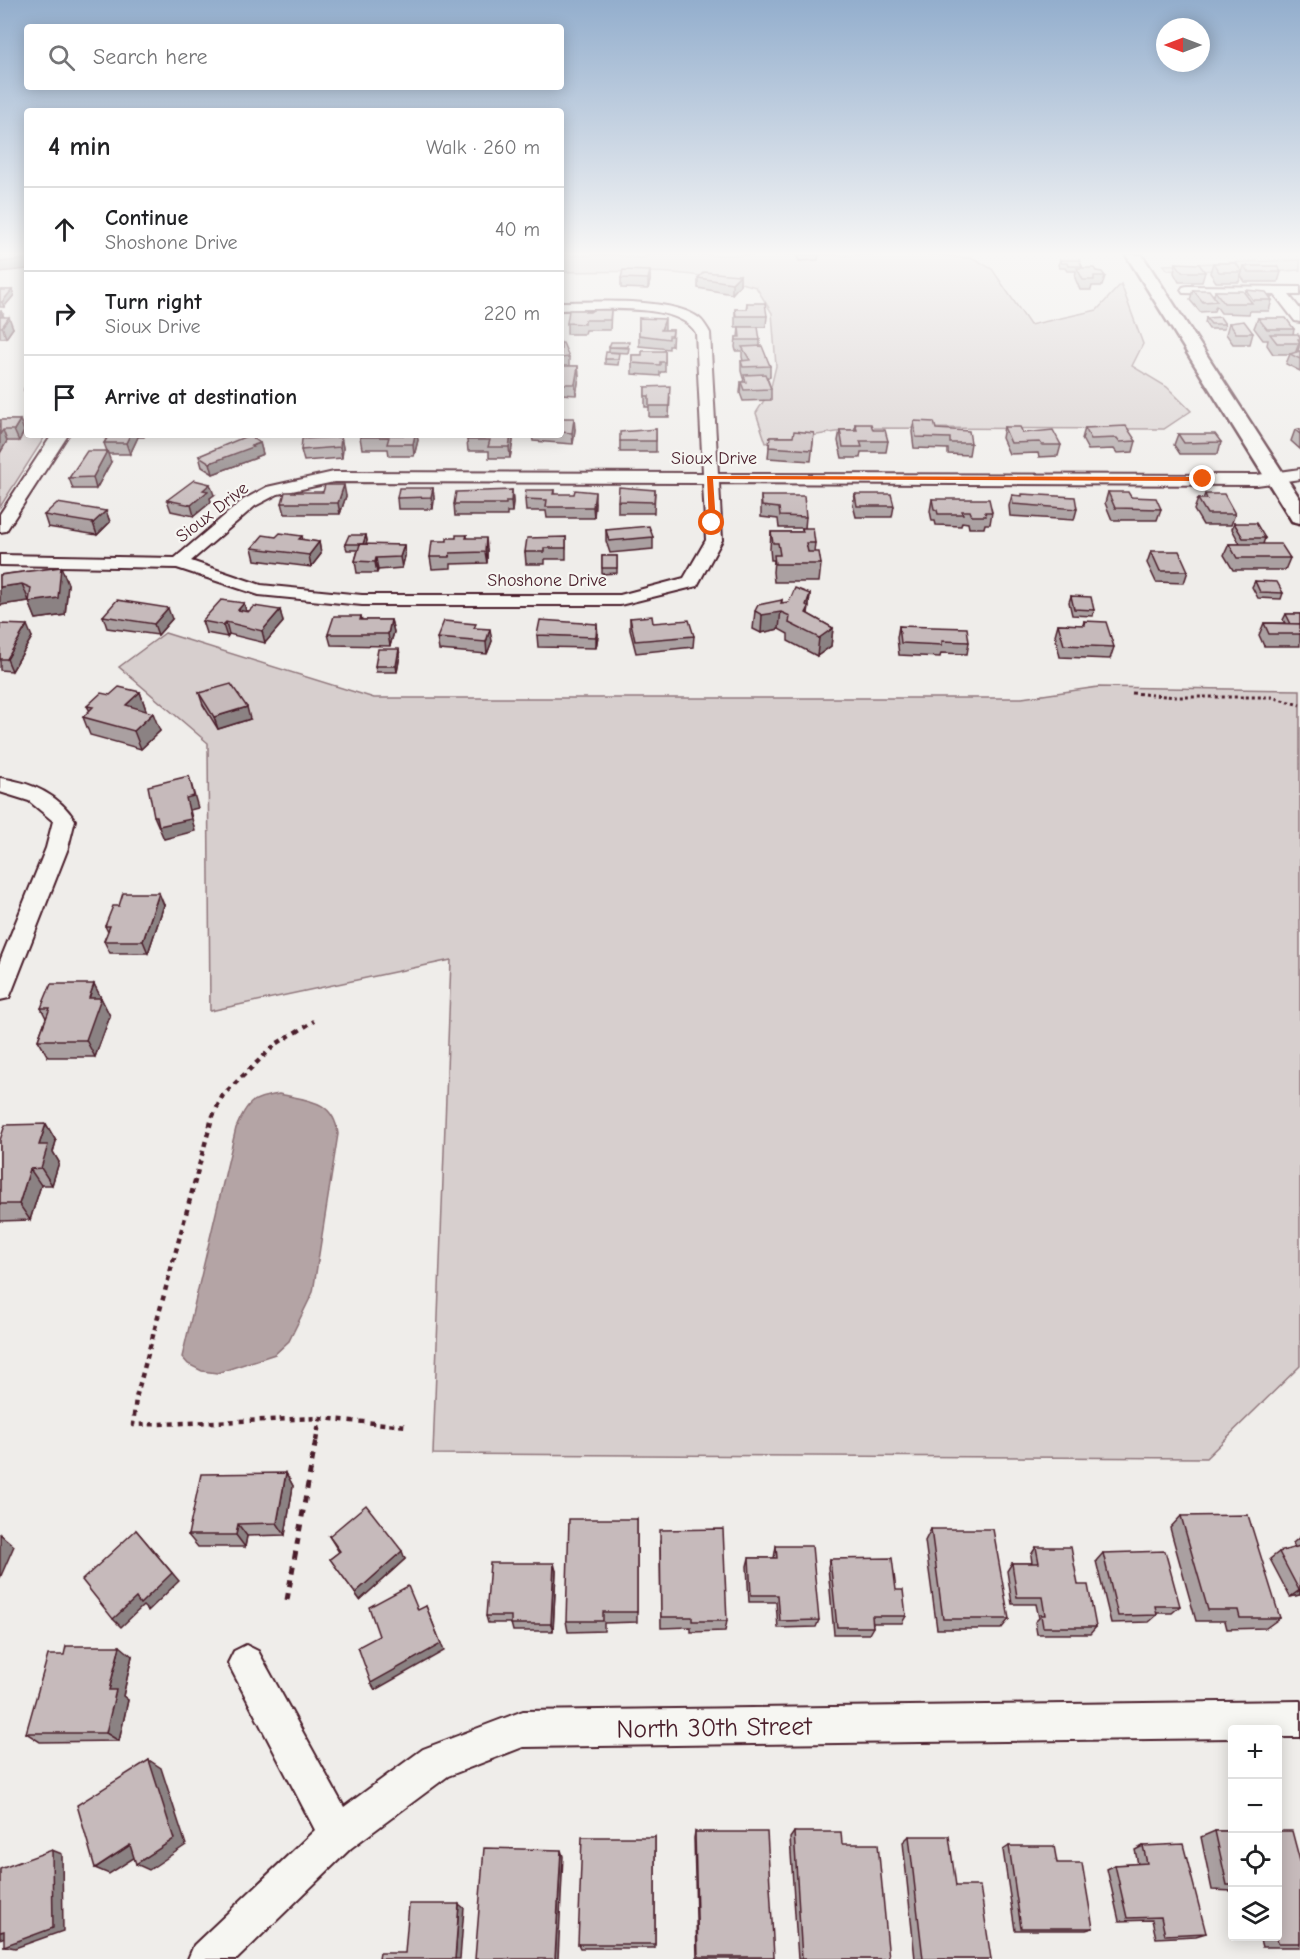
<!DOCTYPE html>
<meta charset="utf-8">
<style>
body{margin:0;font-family:"Comic Neue",sans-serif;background:#f2f2f2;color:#202124}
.controls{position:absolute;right:18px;bottom:18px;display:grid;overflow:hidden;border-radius:6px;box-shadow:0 3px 15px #0003}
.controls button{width:54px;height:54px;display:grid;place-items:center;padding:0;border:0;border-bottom:2px solid #e0e0e0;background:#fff;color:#202124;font:30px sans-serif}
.compass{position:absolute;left:1156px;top:18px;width:54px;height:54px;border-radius:50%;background:#fff;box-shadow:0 3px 15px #0003;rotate:270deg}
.stop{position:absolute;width:18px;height:18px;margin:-14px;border:4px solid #ea580c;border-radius:50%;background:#fff}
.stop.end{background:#ea580c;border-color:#fff;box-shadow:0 2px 6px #0008}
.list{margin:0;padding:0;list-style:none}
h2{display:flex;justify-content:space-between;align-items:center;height:78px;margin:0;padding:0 24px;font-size:26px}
h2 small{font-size:20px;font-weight:400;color:#757577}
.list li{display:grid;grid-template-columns:39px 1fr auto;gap:18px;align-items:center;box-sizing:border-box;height:84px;padding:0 24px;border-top:2px solid #e0e0e0}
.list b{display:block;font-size:22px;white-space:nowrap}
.list p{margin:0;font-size:20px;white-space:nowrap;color:#757577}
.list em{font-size:20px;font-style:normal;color:#757577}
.icon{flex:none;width:33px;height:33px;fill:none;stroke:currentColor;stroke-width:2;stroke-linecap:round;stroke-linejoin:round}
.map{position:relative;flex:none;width:1300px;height:1959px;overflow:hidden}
.search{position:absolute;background:#fff;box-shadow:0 3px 15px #0003;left:24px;top:24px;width:540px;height:66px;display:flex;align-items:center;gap:15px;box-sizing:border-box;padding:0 21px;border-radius:6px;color:#757577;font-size:22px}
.panel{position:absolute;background:#fff;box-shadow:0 3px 15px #0003;left:24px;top:108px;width:540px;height:330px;border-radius:6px}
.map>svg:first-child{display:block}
</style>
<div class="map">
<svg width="1300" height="1959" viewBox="0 0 1300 1959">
<rect width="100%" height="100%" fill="#efedea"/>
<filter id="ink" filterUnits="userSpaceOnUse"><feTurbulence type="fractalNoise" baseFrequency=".0167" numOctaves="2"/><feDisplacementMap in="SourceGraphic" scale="12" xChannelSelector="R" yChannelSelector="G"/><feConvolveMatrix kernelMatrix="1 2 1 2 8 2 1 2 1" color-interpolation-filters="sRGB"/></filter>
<g filter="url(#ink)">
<!-- green -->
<g fill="#d7cfce" stroke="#90777c" stroke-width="1.5">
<path d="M 561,255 L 616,255 L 642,258 L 649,255 L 938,255 L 975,259 L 992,269 L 1030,325 L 1097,310 L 1121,284 L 1143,344 L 1132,366 L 1167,387 L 1191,411 L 1164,429 L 862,428 L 766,443 L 756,413 L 770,391 L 776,366 L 772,313 L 756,287 C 693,269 625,271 561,272 Z"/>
<polygon points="1300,260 1300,270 1248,273 1223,269 1190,272 1168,270 1163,265"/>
<polygon points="0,424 27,424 27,435 46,435 0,507"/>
<polygon points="165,633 374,698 1022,698 1098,687 1300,690 1300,1366 1206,1458 433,1454 451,960 210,1011 208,743 119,667"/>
</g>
<!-- water -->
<path fill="#b4a4a5" stroke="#8a6f74" stroke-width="1.5" d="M 279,1094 C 307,1100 334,1100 338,1134 L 313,1292 L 289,1341 L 275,1354 L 217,1373 L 202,1371 L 188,1364 L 182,1357 L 236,1128 C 247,1102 251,1098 279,1094 Z"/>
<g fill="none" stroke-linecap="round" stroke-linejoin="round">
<!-- street casing -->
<g stroke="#4a1f2b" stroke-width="4">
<g id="street">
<polygon points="1187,286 1300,287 1300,295 1289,295 1300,309 1300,322 1295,321 1275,295 1183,293 1181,290 1183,287"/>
<path d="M 561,302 C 594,302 672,297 699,318 C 704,322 707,328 710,333 L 718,474 L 1257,475 L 1300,469 L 1300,479 L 1257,485 L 719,483 L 722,540 L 697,586 L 620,605 L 362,605 L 259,595 L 177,568 L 0,565 L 0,555 L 175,558 L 243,500 L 267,487 L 334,472 L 703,473 L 696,333 C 678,301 593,310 561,310 ZM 334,482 L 703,483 L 706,540 L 684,578 L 620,595 L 362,595 L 261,585 L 191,561 L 255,506 L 278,494 Z"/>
<polygon points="52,435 68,435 6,531 0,532 0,514"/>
<path d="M 0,778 C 30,782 58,794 75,820 L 68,848 L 12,991 L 9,998 L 0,1000 L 0,961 L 46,848 L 53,821 L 29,801 L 0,792 Z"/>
<polygon points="246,1645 258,1651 344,1807 423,1749 523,1711 1300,1701 1300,1737 1278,1737 1278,1730 1232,1730 1232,1738 523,1747 448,1776 351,1848 237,1959 188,1959 194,1945 315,1830 228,1663 234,1651"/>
</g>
</g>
<!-- secondary casing -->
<g stroke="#4a1f2b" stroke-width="5">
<polygon id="secondary" points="1126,255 1142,255 1300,499 1300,523 1292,521 1289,516"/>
</g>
<!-- path-far3 -->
<polyline stroke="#4a1f2b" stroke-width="3" stroke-dasharray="3 3" stroke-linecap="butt" points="1132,693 1175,697 1271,697 1300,705"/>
<!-- path-far2 -->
<polyline stroke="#4a1f2b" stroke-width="4" stroke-dasharray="4.5 4.5" stroke-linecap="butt" points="297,1032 314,1021"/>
<!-- path-far1 -->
<g stroke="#4a1f2b" stroke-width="4.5" stroke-dasharray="5 5" stroke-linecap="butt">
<polyline points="299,1030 276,1044 223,1095 212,1118 136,1398 133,1425 320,1418 407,1426"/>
<polyline points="316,1441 320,1418"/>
</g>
<!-- path -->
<polyline stroke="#4a1f2b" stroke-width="5" stroke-dasharray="7 7" stroke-linecap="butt" points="287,1600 316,1439"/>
<!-- street -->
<use href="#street" fill="#f6f6f2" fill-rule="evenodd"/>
<!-- secondary -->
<use href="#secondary" fill="#f6f6f2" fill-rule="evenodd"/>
</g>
<!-- wall -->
<g fill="#aaa0a1" stroke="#4a1f2b" stroke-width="1.5">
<polygon points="796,255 819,255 818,260 799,261"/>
<polygon points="1060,260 1082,266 1082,268 1096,271 1105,276 1102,286 1092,286 1091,290 1080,290 1075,278 1076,271 1067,271 1065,268 1060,268 1058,265"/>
<polygon points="1176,263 1205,272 1202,282 1179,282 1174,273"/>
<polygon points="1213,263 1242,272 1239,282 1216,282 1210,273"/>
<polygon points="1244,266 1281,272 1278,282 1245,282 1241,276"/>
<polygon points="650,271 650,281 648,289 621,288 621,278"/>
<polygon points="740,275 740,285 732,294 698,288 698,278"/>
<polygon points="0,290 12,290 14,295 4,307 0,307"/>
<polygon points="1193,290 1214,296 1215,291 1245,293 1246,290 1272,300 1269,311 1250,311 1249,314 1221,313 1216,306 1214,311 1200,312 1190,300"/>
<polygon points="747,303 767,316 766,327 735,327 735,309 746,309"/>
<polygon points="611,310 610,330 586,330 585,334 567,334 567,323 586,312"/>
<polygon points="0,311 1,311 4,317 13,328 6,338 0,338"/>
<polygon points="639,318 665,330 673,330 672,346 669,346 669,349 639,346"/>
<polygon points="1206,318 1225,324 1224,329 1209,329 1205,323"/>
<polygon points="1258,318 1294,329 1293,334 1300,337 1300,345 1298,351 1300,351 1300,371 1286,364 1290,354 1273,354 1267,345 1268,340 1263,340 1254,328"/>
<polygon points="1229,323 1253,333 1250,344 1233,344 1226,334"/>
<polygon points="739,327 760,340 760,346 770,366 770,377 767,377 771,389 771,400 743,401 740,393 741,382 743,382 744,378 743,378 741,371 741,361 743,361 742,357 742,351 736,351 735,347 736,337 738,337"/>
<polygon points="561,343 569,357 569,366 578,366 579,377 576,395 561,394"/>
<polygon points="609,347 629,348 628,353 609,352"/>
<polygon points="665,351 665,372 660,372 660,376 632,374 632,355 642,355"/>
<polygon points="619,358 618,365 605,364 605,359"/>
<polygon points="27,378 27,398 24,390"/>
<polygon points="645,387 670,397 669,417 649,417 649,407 645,407"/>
<polygon points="561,418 575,429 573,444 533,441 532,435 561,435"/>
<polygon points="0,420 20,420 24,431 19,441 7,441 0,453"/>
<polygon points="914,421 971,443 969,455 948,454 948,449 914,448 912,432"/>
<polygon points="855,424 873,430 888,441 886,452 861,452 860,458 842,458 838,441 840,430 855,430"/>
<polygon points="1004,427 1061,445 1058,456 1039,457 1038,453 1009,454 1002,438"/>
<polygon points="1085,428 1136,441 1133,452 1117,453 1114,449 1088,450 1082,439"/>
<polygon points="656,429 656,452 620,452 620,441"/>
<polygon points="1300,429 1300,449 1291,441 1295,430"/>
<polygon points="814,433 811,461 768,458 770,437 793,437"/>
<polygon points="1178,434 1221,442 1218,454 1180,454 1174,445"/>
<polygon points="104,435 145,435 144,437 138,437 130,454 108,454 104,443 107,438 104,438"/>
<polygon points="361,435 418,440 414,456 389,456 388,449 362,449 360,437"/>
<polygon points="468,435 512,435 513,441 510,458 489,458 489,451 468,451 467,440"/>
<polygon points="341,437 343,448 342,458 304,461 301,450"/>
<polygon points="260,443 263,454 255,457 256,458 213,474 202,467 199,456"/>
<polygon points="111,462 96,489 73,489 69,478"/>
<polygon points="433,488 434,499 433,509 398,509 397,498"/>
<polygon points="512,490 513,502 512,512 507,512 507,516 455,516 454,504"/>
<polygon points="554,490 554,494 595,503 594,518 547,518 546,511 526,511 525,499"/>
<polygon points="655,490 654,513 618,513 618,501"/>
<polygon points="323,492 346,496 340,514 285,514 282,503"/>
<polygon points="1108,492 1131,497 1161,509 1157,520 1112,520 1105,503"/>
<polygon points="855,494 894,506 892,517 856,517 853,505"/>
<polygon points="1205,494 1235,514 1231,525 1203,525 1194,510 1198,499 1203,499"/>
<polygon points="214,495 210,498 211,502 194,516 171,511 167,500"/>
<polygon points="1012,495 1077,509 1074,520 1010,516 1009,506"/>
<polygon points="761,496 806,517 805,528 815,543 814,552 821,564 819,582 774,582 773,572 774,560 771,560 770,549 771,532 802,532 802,528 779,528 778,519 761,517"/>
<polygon points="932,499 992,512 990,524 985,524 984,528 969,528 968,523 962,522 961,526 936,525 935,521 932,521 930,511"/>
<polygon points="106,511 110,522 97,535 48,527 44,515"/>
<polygon points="1234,523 1265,538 1263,544 1290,558 1285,570 1233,570 1224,555 1229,544 1240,544 1232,529"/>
<polygon points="606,530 653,537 653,549 610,553 606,541"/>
<polygon points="366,535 367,541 365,545 404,545 405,556 402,568 378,570 377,573 357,573 355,561 358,550 347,550 345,544"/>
<polygon points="467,535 467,538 487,549 487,563 451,564 451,568 432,569 430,557 447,541"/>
<polygon points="302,536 303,540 319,542 321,554 311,567 255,560 252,548 276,537"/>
<polygon points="566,537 566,559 545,559 545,564 526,564 525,552"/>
<polygon points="1151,551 1188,571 1184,583 1156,582 1147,563"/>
<polygon points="602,556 617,556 617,573 602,574"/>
<polygon points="61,567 68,584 65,615 36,619 29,601 1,605 0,575"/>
<polygon points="1255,581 1283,593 1281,599 1258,598 1252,587"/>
<polygon points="810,594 808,614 833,628 831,646 817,656 788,641 788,634 779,629 761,633 753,629 755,611 789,602"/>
<polygon points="1071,596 1094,610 1093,616 1072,615 1069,602"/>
<polygon points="244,603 246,611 280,610 283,622 265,643 229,634 227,637 206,633 202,621"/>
<polygon points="1286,614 1300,614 1300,646 1264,646 1259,635 1264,623 1285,623 1283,620"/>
<polygon points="103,616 172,619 158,635 107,628"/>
<polygon points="361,616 362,620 391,620 394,632 390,646 331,645 328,634"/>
<polygon points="630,618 653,623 694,636 693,647 636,653 630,630"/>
<polygon points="1084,621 1114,647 1110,659 1060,657 1055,635 1058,624 1083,625"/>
<polygon points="0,624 32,637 12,671 0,670"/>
<polygon points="899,626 969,642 967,654 941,653 940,657 899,655 897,638"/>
<polygon points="476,628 492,641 487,654 439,650 437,638"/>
<polygon points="537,635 598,636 596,648 538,647"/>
<polygon points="400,655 397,672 376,672 375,666"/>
<polygon points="140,692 146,710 145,711 160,731 141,749 90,735 83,717 90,711 87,706 110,695"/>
<polygon points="199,693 250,719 218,729 203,705"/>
<polygon points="164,905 148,953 110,953 104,941 108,932 105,926"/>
<polygon points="94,984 110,1016 95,1057 48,1057 38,1040 46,1018 41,1008"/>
<polygon points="46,1124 56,1141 53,1152 59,1162 52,1185 41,1185 30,1220 0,1221 0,1140"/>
<polygon points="286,1473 293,1486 285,1535 247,1536 245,1547 198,1547 188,1535"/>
<polygon points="1181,1516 1280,1618 1266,1628 1227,1629 1225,1621 1196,1621 1170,1528"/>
<polygon points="637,1519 637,1622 604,1623 604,1631 568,1632 566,1621"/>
<polygon points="931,1529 1009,1619 1001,1629 937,1629 925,1541"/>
<polygon points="329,1536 405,1559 360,1600 330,1559 339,1552"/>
<polygon points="1300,1537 1300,1595 1290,1597 1270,1559 1279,1552 1295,1548 1293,1543"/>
<polygon points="660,1542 727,1621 725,1631 691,1632 691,1627 661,1628"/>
<polygon points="776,1546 819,1620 816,1627 778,1628 776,1602 749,1602 747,1566 749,1558 774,1558"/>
<polygon points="1036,1547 1078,1585 1096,1627 1090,1634 1037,1634 1035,1622 1039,1618 1036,1604 1012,1604 1007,1571 1012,1563 1032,1563 1031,1555"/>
<polygon points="1103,1553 1180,1606 1172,1613 1156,1613 1157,1615 1149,1622 1111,1623 1096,1561"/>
<polygon points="830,1559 906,1616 902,1623 872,1623 873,1627 869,1634 834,1634 828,1567"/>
<polygon points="556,1571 553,1631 513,1631 511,1623 488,1623 486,1616"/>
<polygon points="132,1656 123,1696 128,1700 119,1741 40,1742 26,1733"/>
<polygon points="1215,1831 1233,1831 1233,1891 1212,1890 1201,1837"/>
<polygon points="695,1832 774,1957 771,1959 697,1959 694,1838"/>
<polygon points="794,1832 842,1844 889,1959 798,1959 790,1838"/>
<polygon points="909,1836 956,1886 991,1959 915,1959 903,1842"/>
<polygon points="655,1837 655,1948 580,1948 578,1944"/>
<polygon points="1009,1846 1057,1863 1093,1928 1086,1930 1015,1930 1003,1850"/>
<polygon points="1143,1846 1206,1933 1196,1936 1156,1938 1152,1920 1119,1921 1107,1869 1115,1865 1138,1864 1135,1850"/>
<polygon points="1300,1861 1300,1947 1262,1947 1259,1936 1278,1936"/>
</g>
<!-- shaded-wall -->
<g fill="#8b8283" stroke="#4a1f2b" stroke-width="1.5">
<polygon points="27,255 27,269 0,272 0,262"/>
<polygon points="650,271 650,281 648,289 648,279"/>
<polygon points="740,275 740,285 732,294 732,283"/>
<polygon points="12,290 14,295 4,307 2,302"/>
<polygon points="1,311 6,322 9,317 13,328 6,338 0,319 0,312"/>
<polygon points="665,319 665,329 662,338 661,330"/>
<polygon points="1299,343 1300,343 1300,345 1297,353 1295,354"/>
<polygon points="578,366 579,377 576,395 575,384"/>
<polygon points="574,418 575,429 573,444 572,433"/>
<polygon points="20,420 24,431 19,441 14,430"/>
<polygon points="3,430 7,441 0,453 0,434"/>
<polygon points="130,435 138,435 138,437 130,454 126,443"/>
<polygon points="415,435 417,435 418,440 414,456 413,444"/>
<polygon points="511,435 512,435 513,441 510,458 509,447"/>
<polygon points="341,437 343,448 342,458 340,447"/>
<polygon points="260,443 263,454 255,457 256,458 213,474 210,463"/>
<polygon points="107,451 111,462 96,489 93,477"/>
<polygon points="210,484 214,495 210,498 211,502 194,516 191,505 203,490"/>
<polygon points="344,485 346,496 340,514 338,503"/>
<polygon points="433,488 434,499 433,509 431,497"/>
<polygon points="512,490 513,502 512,512 511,501"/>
<polygon points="595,492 595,503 594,518 593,507"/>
<polygon points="106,511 110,522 97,535 93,523"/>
<polygon points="366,535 367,541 364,550 363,544"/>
<polygon points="486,538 487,549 487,563 485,552"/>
<polygon points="319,542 321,554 311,567 309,555"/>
<polygon points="404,545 405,556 402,568 400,557"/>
<polygon points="376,558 378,570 377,573 375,562"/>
<polygon points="61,567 68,584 65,615 36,619 29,602"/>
<polygon points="22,584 29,601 1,605 0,602 0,587"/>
<polygon points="810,594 807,624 806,605"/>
<polygon points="782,600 779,629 761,633 762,615"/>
<polygon points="244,603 247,615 238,610"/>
<polygon points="168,608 172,619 158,635 154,624"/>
<polygon points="280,610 283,622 265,643 262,631"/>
<polygon points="391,620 394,632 390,646 388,634"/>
<polygon points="226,622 229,634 227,637 223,625"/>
<polygon points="597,624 598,636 596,648 596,637"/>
<polygon points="27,625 32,637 12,671 7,659"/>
<polygon points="833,628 831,646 817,656 819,638"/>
<polygon points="490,629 492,641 487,654 486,642"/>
<polygon points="399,649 400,655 397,672 396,666"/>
<polygon points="140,692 146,710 133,723 126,705"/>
<polygon points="247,707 250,719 218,729 214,717"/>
<polygon points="153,713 160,731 141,749 134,731"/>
<polygon points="189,776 198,808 190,810 195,831 164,839 154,816"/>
<polygon points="159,893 164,905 148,953 143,941"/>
<polygon points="94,984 110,1016 95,1057 86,1040 89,998"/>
<polygon points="46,1124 56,1141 53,1152 59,1162 52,1185 41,1168 39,1145"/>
<polygon points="30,1169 41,1185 30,1220 19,1204"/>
<polygon points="286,1473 293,1486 285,1535 277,1523"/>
<polygon points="238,1524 247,1536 245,1547 236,1535"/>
<polygon points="136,1530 179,1581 148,1611 143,1606 121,1627 113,1619"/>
<polygon points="0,1534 14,1546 0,1578"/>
<polygon points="402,1551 405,1559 360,1600 355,1593"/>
<polygon points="554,1563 556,1571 553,1631 551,1624"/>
<polygon points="1300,1590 1300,1595 1290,1597"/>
<polygon points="426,1606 444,1651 375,1690 371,1683"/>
<polygon points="120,1646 132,1656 123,1696 128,1700 119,1741 106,1733 109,1690"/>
<polygon points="149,1760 161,1768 186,1845 149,1870 136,1864"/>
<polygon points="130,1845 143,1852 109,1874 95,1868"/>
<polygon points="52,1850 62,1854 63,1931 15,1948 4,1946"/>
<polygon points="561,1850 563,1856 558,1959 555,1959"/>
<polygon points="459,1904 464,1908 460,1959 455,1959"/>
<polygon points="4,1931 15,1933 0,1939 0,1932"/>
</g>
<!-- building -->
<g fill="#c6babb" stroke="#4a1f2b" stroke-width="1.5">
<polygon points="0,255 26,255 26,259 0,262"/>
<polygon points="1060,260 1079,260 1082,266 1068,266 1067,263 1061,263"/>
<polygon points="1176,263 1199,264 1205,272 1182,272"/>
<polygon points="1213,263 1236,263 1242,272 1219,272"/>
<polygon points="1244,266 1277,266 1281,272 1248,272"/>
<polygon points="1077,268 1094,268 1096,271 1102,272 1105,276 1094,276 1094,280 1083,280"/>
<polygon points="623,270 650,271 648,279 621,278"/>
<polygon points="704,272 740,275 732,283 698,278"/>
<polygon points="0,290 12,290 2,302 0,302"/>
<polygon points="1193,290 1209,290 1217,301 1203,302"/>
<polygon points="1246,290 1266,292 1272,300 1253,300"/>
<polygon points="1215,291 1243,291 1252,303 1224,303"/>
<polygon points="747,303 765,303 767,316 736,316 735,309 747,309"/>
<polygon points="569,310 586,310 585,312 590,312 593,310 611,310 610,320 585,320 585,324 567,323"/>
<polygon points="0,314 3,314 1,317 9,317 2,327 0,327"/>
<polygon points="1220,317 1225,324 1211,324 1206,318"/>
<polygon points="639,318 665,319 661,330 673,330 672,336 669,336 669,339 639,335"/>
<polygon points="1258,318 1286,318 1294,329 1267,329"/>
<polygon points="1244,321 1253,333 1236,333 1229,323"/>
<polygon points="739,327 758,327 760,340 736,340 736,337 740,337"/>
<polygon points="1270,334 1298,334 1300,337 1300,339 1298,339 1300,343 1277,343"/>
<polygon points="611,342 629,342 628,347 609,347"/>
<polygon points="561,343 563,343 569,357 561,358"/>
<polygon points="762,346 770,366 743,367 741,361 750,360 742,347"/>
<polygon points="642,351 665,351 665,362 660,362 660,365 632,363 632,355 642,355"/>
<polygon points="1300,351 1300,359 1290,354"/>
<polygon points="606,352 619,353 618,359 605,359"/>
<polygon points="561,366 578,366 575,384 561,384"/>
<polygon points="765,374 771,389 744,390 741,382 746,382 744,375"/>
<polygon points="27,378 27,390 24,390"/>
<polygon points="670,386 669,406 649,406 649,396 645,396 645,387"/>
<polygon points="561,418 574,418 572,433 561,432"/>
<polygon points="0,420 20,420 14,430 3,430 0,434"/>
<polygon points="914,421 934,422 936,429 969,431 971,443 950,443 950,438 916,437"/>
<polygon points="855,424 871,424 873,430 885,430 888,441 860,441 862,447 843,447 840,430 857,430"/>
<polygon points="1126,426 1136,441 1120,442 1117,438 1091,439 1085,428"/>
<polygon points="1004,427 1020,427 1023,433 1053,430 1061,445 1042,445 1040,442 1011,443"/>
<polygon points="656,429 656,441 620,441 620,432"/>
<polygon points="1300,429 1300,434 1295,430"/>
<polygon points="794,431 814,433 812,450 769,447 770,437 793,437"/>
<polygon points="1178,434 1215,434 1221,442 1184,443"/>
<polygon points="109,435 130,435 126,443 104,443"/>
<polygon points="249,435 260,443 251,446 253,447 210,463 199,456"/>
<polygon points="361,435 415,435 413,444 387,444 389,437 360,437"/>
<polygon points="468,435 511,435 509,447 488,447 490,440 467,440"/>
<polygon points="341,437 340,447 301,450 302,439"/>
<polygon points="87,451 107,451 93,477 69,478"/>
<polygon points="194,480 210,484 203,490 208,491 191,505 167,500"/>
<polygon points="325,485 344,485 338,503 282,503 285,492 323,492"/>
<polygon points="619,487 655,490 654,502 618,501"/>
<polygon points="399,488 433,488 431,497 397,498"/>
<polygon points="512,490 511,501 506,501 506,504 454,504 456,492"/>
<polygon points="526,490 554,490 553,494 574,494 575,490 595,492 593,507 546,507 547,500 525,499"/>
<polygon points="1108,492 1128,492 1131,497 1156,498 1161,509 1115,508"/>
<polygon points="855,494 891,494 894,506 857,506"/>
<polygon points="1022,494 1075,497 1077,509 1013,504 1012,495 1022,496"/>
<polygon points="1205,494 1224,494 1235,514 1207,514 1198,499 1207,499"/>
<polygon points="761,496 804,496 806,517 780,516 779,508 762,506"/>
<polygon points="932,499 989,499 992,512 985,512 986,516 972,516 970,511 962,511 963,514 938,514 937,510 934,509"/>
<polygon points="57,503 106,511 93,523 44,515"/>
<polygon points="1234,523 1256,523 1265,538 1243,538"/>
<polygon points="649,526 653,537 609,541 606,530"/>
<polygon points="802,528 813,528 815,543 806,543 808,552 819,552 821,564 775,564 774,555 780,555 778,543 773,543 771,532 803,532"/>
<polygon points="280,533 302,536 299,539 319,542 309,555 252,548 263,535 276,537"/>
<polygon points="349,535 366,535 363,544 345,544"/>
<polygon points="456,535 467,535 466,538 486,538 485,552 450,553 449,557 430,557 432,541 447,541 447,538 456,538"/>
<polygon points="566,537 566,548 544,548 544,552 525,552 527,538"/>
<polygon points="360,544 404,545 400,557 376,558 375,562 355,561"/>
<polygon points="1229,544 1281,544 1290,558 1237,558"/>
<polygon points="1151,551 1179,551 1188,571 1160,571"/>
<rect x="602" y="556" width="15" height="12"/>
<polygon points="61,567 58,598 29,602 31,588 22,584 0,587 0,575"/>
<polygon points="1255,581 1277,582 1283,593 1260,592"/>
<polygon points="795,588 810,594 806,605 809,607 806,613 833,628 819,638 789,623 790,616 781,612 762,615 755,611 758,605 782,600 781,603 789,602"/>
<polygon points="1071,596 1091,597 1094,610 1074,609"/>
<polygon points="117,600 168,608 154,624 103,616"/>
<polygon points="221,600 244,603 238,610 248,612 254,606 280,610 262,631 226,622 223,625 202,621"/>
<polygon points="1286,614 1300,614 1300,624 1291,624"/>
<polygon points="334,616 361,616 360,620 391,620 388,634 328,634"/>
<polygon points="652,616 653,623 689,620 694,636 635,641 630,618"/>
<polygon points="540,620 597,624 596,637 537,635"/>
<polygon points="444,621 476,624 474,628 490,629 486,642 437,638"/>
<polygon points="1084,621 1106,622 1114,647 1064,645 1058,624 1085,625"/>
<polygon points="1264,623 1300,624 1300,634 1269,634"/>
<polygon points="0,624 27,625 7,659 0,659"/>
<polygon points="899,626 967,628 969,642 942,641 942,645 901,643"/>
<polygon points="378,649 399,649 396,666 375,666"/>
<polygon points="231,684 247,707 214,717 199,693"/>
<polygon points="119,687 140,692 126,705 153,713 134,731 83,717 93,707 87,706 101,693 110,695"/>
<polygon points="189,776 194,796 186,798 191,819 159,826 157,816 154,816 148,786"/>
<polygon points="123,893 159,893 143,941 104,941 110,926 105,926 113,906 119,906"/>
<polygon points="51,984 94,984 89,998 101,998 86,1040 38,1040 50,1008 41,1008"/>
<polygon points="46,1124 39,1145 48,1145 41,1168 30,1169 19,1204 0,1204 0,1140 5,1125"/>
<polygon points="286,1473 277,1523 238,1524 236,1535 188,1535 201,1474"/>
<polygon points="366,1505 402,1551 355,1593 330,1559 340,1551 329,1536"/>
<polygon points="1248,1515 1280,1618 1240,1618 1238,1610 1208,1610 1181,1516"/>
<polygon points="569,1519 637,1519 637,1612 603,1612 603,1621 566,1621"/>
<polygon points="723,1529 727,1621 692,1621 692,1617 661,1617 660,1530"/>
<polygon points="931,1529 993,1529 1009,1619 943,1619"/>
<polygon points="136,1530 172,1573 140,1604 136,1598 113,1619 82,1580"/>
<polygon points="776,1546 812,1546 819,1620 780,1621 778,1595 751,1595 749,1558 777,1558"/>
<polygon points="1300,1546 1300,1590 1299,1590 1279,1552"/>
<polygon points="1036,1547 1071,1547 1078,1585 1088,1585 1096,1627 1043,1627 1041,1615 1045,1615 1042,1597 1017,1597 1012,1563 1039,1563"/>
<polygon points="1165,1551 1180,1606 1155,1606 1157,1615 1118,1616 1103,1553"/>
<polygon points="892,1558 896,1590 903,1590 906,1616 872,1616 873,1627 837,1627 830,1559"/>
<polygon points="490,1563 554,1563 551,1624 511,1624 511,1616 486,1616"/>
<polygon points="408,1586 418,1610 426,1606 441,1644 371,1683 358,1647 379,1636 369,1607"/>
<polygon points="66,1646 120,1646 109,1690 116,1690 106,1733 26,1733 48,1655 64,1655"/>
<polygon points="149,1760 174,1839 136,1864 130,1845 95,1868 77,1805"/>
<polygon points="1215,1831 1233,1831 1233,1885 1227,1885"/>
<polygon points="1278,1831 1292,1831 1300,1861 1300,1943 1278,1943 1276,1936 1278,1936"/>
<polygon points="695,1832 767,1832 774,1957 698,1957"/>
<polygon points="794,1832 841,1832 842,1844 878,1844 889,1959 802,1959"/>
<polygon points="909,1836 949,1836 956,1886 980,1886 991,1959 923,1959"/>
<polygon points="582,1837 655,1837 655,1944 578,1944"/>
<polygon points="1183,1844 1206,1933 1165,1935 1161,1917 1127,1918 1115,1865 1147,1863 1143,1846"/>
<polygon points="1009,1846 1054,1846 1057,1863 1082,1863 1093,1928 1021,1928"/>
<polygon points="484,1848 561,1850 555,1959 475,1959"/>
<polygon points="52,1850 53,1928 4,1946 4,1931 0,1932 0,1869"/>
<polygon points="409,1904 459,1904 455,1959 379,1959 380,1953 405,1953"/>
</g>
</g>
<!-- sky -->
<linearGradient id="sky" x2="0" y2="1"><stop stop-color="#93aecd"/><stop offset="0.48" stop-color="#f8f7f6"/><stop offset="1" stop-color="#f8f7f6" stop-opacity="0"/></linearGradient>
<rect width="1300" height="529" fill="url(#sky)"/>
<!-- route -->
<polygon fill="#ea580c" points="707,476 1203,477 1206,479 1203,481 713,479 716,523 712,525 709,523"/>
<g text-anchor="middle" stroke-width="4.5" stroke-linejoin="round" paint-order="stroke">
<!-- far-street labels -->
<g font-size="18" fill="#4a1f2b" stroke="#f6f6f2">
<text x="714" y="464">Sioux Drive</text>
<text transform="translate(212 512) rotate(-38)" y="6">Sioux Drive</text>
<text x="547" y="586">Shoshone Drive</text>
</g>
<!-- near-street labels -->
<g font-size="26" fill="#4a1f2b" stroke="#f6f6f2">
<text transform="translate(714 1727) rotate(-1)" y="9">North 30th Street</text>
</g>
</g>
</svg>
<div class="controls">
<button>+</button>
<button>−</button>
<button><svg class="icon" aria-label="locate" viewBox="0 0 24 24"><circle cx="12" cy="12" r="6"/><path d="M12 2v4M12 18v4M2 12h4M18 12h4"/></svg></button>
<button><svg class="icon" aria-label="layers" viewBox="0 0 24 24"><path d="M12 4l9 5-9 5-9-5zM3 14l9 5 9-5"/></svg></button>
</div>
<svg class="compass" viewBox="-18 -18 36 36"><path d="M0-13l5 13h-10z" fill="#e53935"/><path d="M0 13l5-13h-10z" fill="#757577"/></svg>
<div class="stop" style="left:712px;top:523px"></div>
<div class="stop end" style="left:1203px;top:479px"></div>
<div class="search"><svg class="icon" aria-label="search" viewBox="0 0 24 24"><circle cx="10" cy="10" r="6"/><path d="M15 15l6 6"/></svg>Search here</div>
<section class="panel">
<h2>4 min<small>Walk · 260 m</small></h2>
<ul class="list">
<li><svg class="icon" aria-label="ahead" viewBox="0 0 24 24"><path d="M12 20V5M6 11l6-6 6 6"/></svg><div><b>Continue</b><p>Shoshone Drive</p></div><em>40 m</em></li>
<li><svg class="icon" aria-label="right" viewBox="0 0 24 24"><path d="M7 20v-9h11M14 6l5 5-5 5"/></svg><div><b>Turn right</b><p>Sioux Drive</p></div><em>220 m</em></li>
<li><svg class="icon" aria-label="arrive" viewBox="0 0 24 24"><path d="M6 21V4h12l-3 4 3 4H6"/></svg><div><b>Arrive at destination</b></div></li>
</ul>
</section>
</div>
